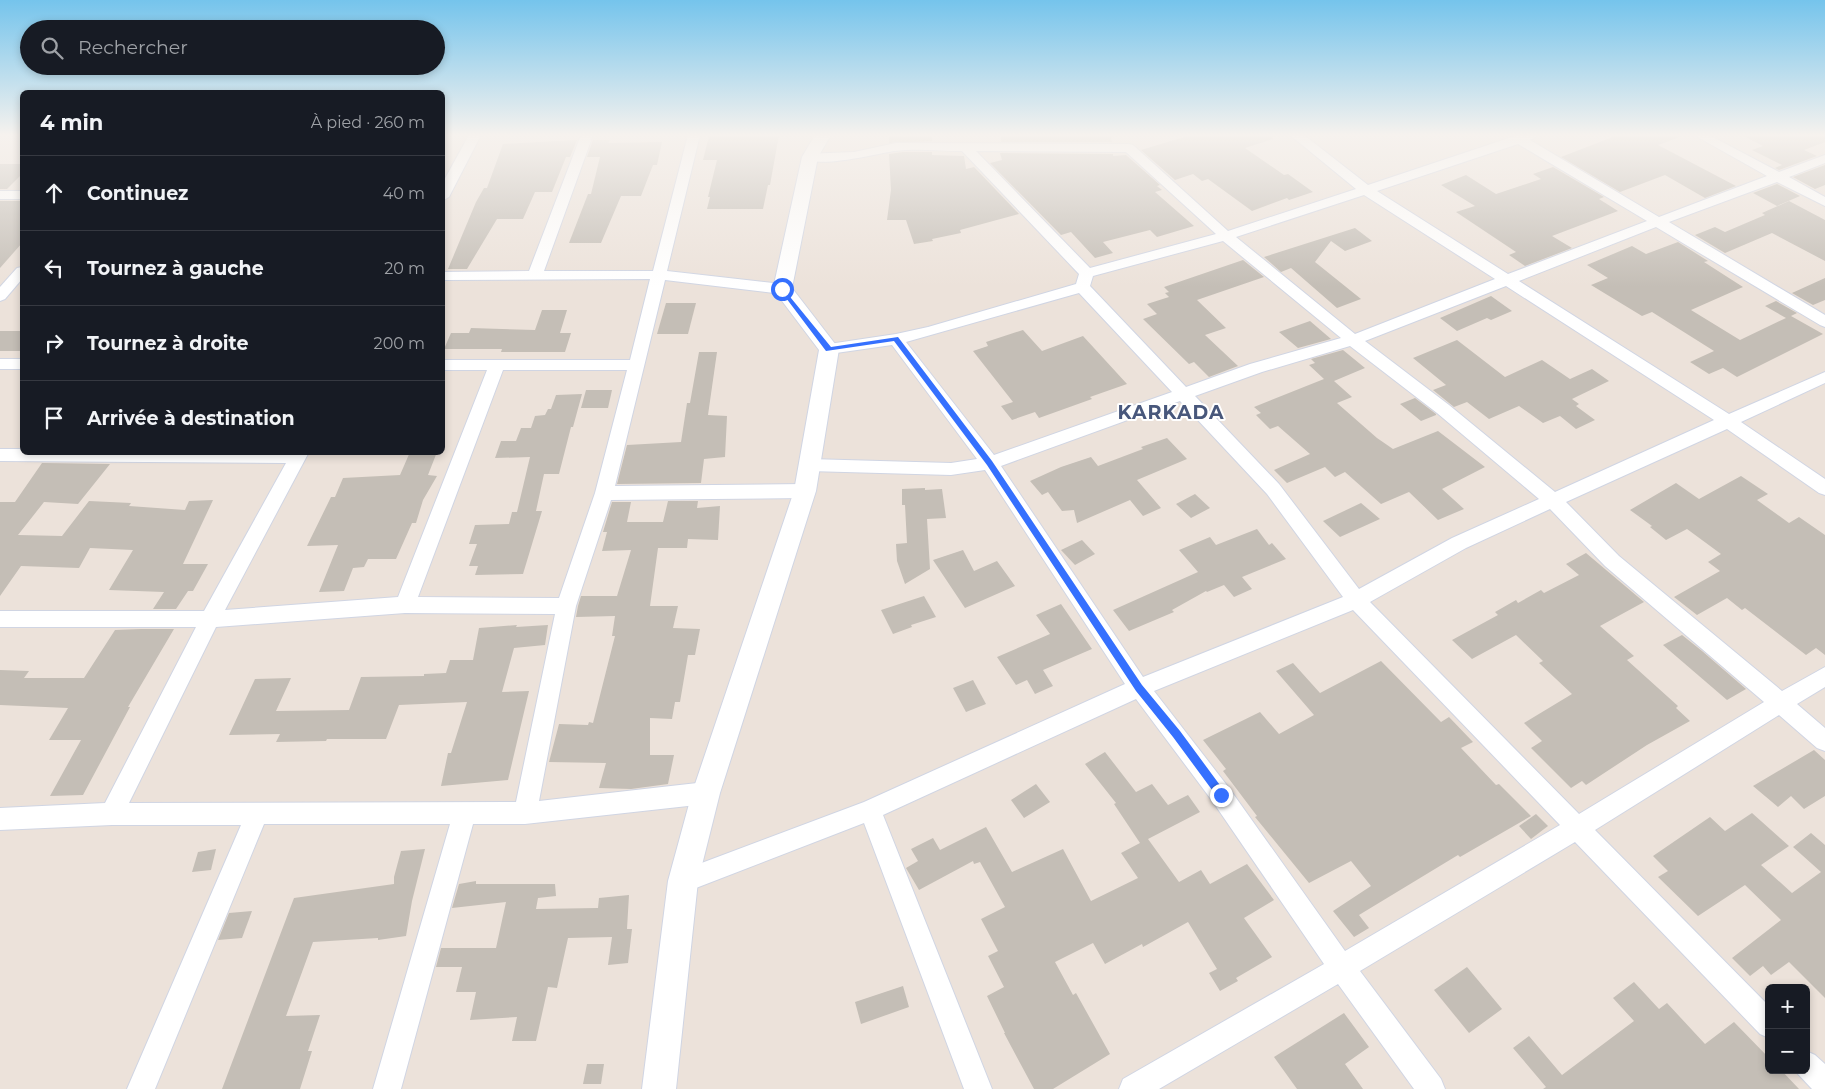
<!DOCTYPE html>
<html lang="fr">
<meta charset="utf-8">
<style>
body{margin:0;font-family:Montserrat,sans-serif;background:#242831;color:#f1f3f6}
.controls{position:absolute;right:15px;bottom:15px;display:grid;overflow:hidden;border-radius:8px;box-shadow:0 2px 8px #0003}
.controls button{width:45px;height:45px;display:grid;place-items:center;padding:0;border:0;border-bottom:1px solid #363941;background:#171b24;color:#f1f3f6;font:25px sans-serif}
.stop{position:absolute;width:15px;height:15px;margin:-11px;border:4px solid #3570fe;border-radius:50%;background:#fff}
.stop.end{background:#3570fe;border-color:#fff;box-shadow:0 1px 5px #0008}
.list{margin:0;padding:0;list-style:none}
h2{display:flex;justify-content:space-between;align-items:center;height:65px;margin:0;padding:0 20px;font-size:21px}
h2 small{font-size:16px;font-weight:400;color:#9ea1a6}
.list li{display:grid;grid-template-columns:32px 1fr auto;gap:15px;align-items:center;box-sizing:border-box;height:75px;padding:0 20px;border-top:1px solid #363941}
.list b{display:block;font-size:19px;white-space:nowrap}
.list em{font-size:16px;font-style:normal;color:#9ea1a6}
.icon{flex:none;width:28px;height:28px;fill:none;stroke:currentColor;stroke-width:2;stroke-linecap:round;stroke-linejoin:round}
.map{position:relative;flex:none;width:1825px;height:1089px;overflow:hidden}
.search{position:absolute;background:#171b24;box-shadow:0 2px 8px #0003;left:20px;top:20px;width:425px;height:55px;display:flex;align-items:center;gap:12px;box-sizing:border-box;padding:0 18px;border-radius:28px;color:#9ea1a6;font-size:19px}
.panel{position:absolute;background:#171b24;box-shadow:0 2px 8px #0003;left:20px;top:90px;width:425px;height:365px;border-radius:8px}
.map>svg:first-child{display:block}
</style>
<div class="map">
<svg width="1825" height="1089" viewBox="0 0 1825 1089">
<rect width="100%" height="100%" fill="#ece2da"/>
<!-- building -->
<g fill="#c4beb6">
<polygon points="779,135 770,185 768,185 763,209 707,209 710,197 708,197 717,160 703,160 709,136"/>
<polygon points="906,135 932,135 932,141 889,143 889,136 906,137"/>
<polygon points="1001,135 1111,135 1112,142 1001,142"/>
<polygon points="1191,135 1272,135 1273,139 1245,148 1284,175 1288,174 1313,192 1289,200 1287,198 1252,211 1208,179 1202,181 1193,174 1175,180 1141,150"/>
<polygon points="1618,135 1680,135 1680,137 1658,145 1736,186 1705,198 1665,175 1620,192 1561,157"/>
<polygon points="1742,135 1825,135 1825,142 1804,150 1817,156 1779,170 1775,168 1782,165 1752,150 1763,146"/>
<polygon points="577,140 570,157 566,157 552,192 535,192 523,219 497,219 467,269 448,269 476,202 484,188 487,188 503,144"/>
<polygon points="593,140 610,140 608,143 662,142 657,165 653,165 641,196 621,196 601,243 569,243 588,194 591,194 600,157 587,157"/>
<polygon points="903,152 932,152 932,155 964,156 966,169 974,167 1019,214 960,230 961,233 932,239 933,241 914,244 906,220 887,220 891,190 889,154"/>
<polygon points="1000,153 1113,154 1113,156 1126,155 1160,185 1157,186 1162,190 1155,192 1194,226 1157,237 1150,230 1103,242 1113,253 1095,258 1071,232 1061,235 990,163 1002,160"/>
<polygon points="0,164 22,164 22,174 7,189 0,189"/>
<polygon points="1825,165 1825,185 1815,189 1793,177"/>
<polygon points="1553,167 1604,197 1599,199 1618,211 1552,236 1572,248 1525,266 1509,255 1516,252 1456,212 1475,206 1441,185 1466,175 1496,194 1541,179 1533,174"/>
<polygon points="1777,184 1800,196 1777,206 1753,193"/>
<polygon points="0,201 22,201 22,243 0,268"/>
<polygon points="1789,201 1825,220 1825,261 1772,233 1725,253 1695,235 1715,227 1725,232 1765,215 1762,213"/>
<polygon points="1355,228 1372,241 1345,251 1331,241 1315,262 1361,299 1337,308 1291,268 1281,272 1264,257"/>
<polygon points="1678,242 1708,261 1704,262 1743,287 1691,310 1740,340 1786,318 1765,306 1776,301 1797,313 1791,316 1823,334 1737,377 1723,368 1709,374 1690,362 1714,351 1652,312 1642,316 1591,285 1608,278 1587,265 1632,246 1646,254"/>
<polygon points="1243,260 1264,277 1197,300 1226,328 1205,335 1238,366 1209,377 1194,362 1189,364 1143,319 1157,314 1147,304 1169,297 1165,293 1169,292 1164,287"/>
<polygon points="1825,278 1825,300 1813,305 1792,293"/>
<polygon points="1491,296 1512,311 1491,320 1487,318 1457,331 1440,318"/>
<polygon points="666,303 696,303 688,334 657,334"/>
<polygon points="542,310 567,310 560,333 571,333 565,352 501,352 502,349 444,349 451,333 469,333 471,328 535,330"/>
<polygon points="1310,321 1331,339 1298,348 1279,332"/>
<polygon points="1023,330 1042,351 1083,336 1127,384 1090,397 1092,399 1039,418 1035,412 1012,420 1001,406 1013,402 973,351 988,346 986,342"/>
<rect x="0" y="331" width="22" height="20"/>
<polygon points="1457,340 1505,377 1542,360 1570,379 1592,369 1609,381 1572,399 1579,404 1576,406 1595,420 1576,429 1560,416 1543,423 1519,406 1489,419 1467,402 1454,407 1433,390 1446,385 1413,358"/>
<polygon points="1343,350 1365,368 1334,381 1352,397 1337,403 1377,438 1393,449 1438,431 1485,467 1442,489 1464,509 1438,520 1409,492 1381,504 1345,472 1335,477 1325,467 1287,483 1274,470 1310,454 1278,426 1270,429 1256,415 1261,413 1254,407 1324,379 1309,365 1315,363 1311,359"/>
<polygon points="699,352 717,352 708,415 727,416 725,457 704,459 701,483 617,484 627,445 681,442 687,403 690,403"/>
<polygon points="586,390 612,390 608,408 581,408"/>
<polygon points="582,394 573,427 571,427 559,474 544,474 536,511 542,511 523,574 475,575 478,566 469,566 477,544 469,544 475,525 509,524 512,512 517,512 530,457 495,458 501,441 516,441 521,428 531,428 535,416 545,415 548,409 551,409 556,395"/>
<polygon points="1415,398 1436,414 1436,415 1421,421 1400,404"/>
<polygon points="1167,438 1187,459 1137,480 1161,508 1143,516 1130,500 1077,523 1074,510 1062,511 1048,492 1042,495 1030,481 1061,467 1091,457 1098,466 1143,449 1141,447"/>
<polygon points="410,452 437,452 428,475 437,476 423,500 416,523 412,523 396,559 368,559 364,567 353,568 344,591 319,592 338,545 307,546 331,497 335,497 343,478 400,475"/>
<polygon points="42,463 110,464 78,504 44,502 18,535 62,536 89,501 131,503 129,506 185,510 189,501 213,500 183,564 208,564 193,591 188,591 176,609 153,609 164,592 109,590 133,550 90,548 79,568 21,566 0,596 0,502 15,502"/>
<polygon points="1741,476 1768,494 1757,500 1789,523 1799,517 1825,535 1825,655 1816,648 1806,655 1745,608 1742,610 1727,598 1697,615 1674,597 1720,571 1708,562 1721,554 1687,529 1666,540 1650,527 1652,526 1630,510 1676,483 1699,499"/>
<polygon points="925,488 925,490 942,489 946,518 927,519 930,569 905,584 897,561 896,544 907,543 905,505 902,505 902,489"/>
<polygon points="1195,494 1210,508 1191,518 1176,504"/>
<polygon points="668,501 698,501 697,508 720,506 718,540 688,539 687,548 658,548 650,606 678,606 673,628 700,629 695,655 688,655 680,702 675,702 672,719 650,718 650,755 674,755 668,784 631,789 599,788 606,763 549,762 559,724 588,725 589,722 593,723 615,636 612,636 615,616 576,617 578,606 581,596 617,596 631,550 602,551 607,532 603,532 612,502 631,502 627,522 663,522"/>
<polygon points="1361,503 1380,519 1340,537 1323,521"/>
<polygon points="1257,529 1269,545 1272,543 1286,559 1242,577 1252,589 1234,597 1224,585 1207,592 1206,591 1172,610 1174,612 1129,631 1113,610 1198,572 1179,550 1210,537 1216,545"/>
<polygon points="1082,540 1095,554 1075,565 1061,550"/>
<polygon points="963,550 974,571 997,561 1015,586 965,608 933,560"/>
<polygon points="1586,553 1644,602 1600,626 1634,656 1627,660 1678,706 1676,708 1690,721 1647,745 1586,785 1582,781 1571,788 1531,748 1542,741 1524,723 1572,694 1539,663 1543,661 1516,635 1472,659 1452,640 1498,615 1495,612 1516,600 1518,603 1541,590 1544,593 1579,575 1566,564"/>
<polygon points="924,596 936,617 911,625 912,627 893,634 881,610"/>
<polygon points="1061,604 1092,649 1043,670 1053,686 1035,694 1027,680 1016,685 997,657 1050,634 1036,615"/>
<polygon points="517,625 516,627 548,625 545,645 514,648 502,692 529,691 508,780 441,786 448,753 451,753 467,702 399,705 386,739 327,739 326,741 276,742 280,734 229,735 255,679 291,678 276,711 349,710 361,677 424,676 424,674 446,673 450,660 473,660 479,628"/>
<polygon points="141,629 174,629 128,707 130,707 83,795 50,796 81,740 49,740 68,708 0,705 0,670 29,671 24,678 84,678 115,630"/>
<polygon points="1682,635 1702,651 1746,689 1727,700 1663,645"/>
<polygon points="1381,661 1441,722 1449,717 1473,742 1461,748 1496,785 1499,784 1531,816 1460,857 1458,855 1359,915 1369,928 1354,937 1333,911 1371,886 1351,861 1309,883 1255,817 1257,816 1223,771 1226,769 1203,740 1260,712 1279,734 1314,715 1276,671 1293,663 1320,693"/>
<polygon points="973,680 986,704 966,712 953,688"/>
<polygon points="1814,750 1825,760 1825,796 1804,809 1791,796 1778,807 1753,786"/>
<polygon points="1105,752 1136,792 1152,784 1168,805 1188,795 1200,812 1148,839 1179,882 1201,870 1210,884 1247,864 1274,900 1244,918 1272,957 1236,978 1238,981 1220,991 1209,973 1217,969 1188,922 1143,947 1142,944 1105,964 1093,943 1055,962 1073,995 1076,993 1110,1054 1053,1089 1034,1089 1004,1033 1005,1033 987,996 1004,987 988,956 998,951 981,919 1005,907 980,862 974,864 973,861 919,890 906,868 918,861 911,849 933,838 940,850 986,827 1012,872 1063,849 1091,901 1138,878 1121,853 1140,843 1114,804 1116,803 1085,764"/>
<polygon points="1036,784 1050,802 1024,818 1011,800"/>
<polygon points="1752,813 1789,846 1761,865 1792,893 1821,872 1793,847 1811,833 1825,845 1825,998 1789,962 1771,975 1763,966 1750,976 1732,958 1781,920 1745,885 1698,916 1658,877 1668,871 1653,856 1710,817 1725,831"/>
<polygon points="1536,814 1548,826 1531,839 1519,826"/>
<polygon points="216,849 211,870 192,872 198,852"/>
<polygon points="425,849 412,901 406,936 378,940 378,938 313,942 286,1016 320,1015 308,1051 312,1051 300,1089 222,1089 294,898 394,884 394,877 401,851"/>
<polygon points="476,881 476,884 555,884 556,896 538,898 536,909 598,908 599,898 629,895 627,929 632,929 628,963 608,965 612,937 568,938 557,988 548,987 536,1041 512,1041 517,1017 470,1020 476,992 456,992 462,967 436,967 441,948 496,948 506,902 452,908 459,884"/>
<polygon points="252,911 242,938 218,940 229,913"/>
<polygon points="1467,967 1502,1009 1469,1033 1434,990"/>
<polygon points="1634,982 1659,1009 1667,1003 1705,1044 1734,1022 1769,1058 1769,1070 1781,1070 1799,1089 1543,1089 1546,1087 1513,1048 1529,1036 1562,1075 1634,1021 1613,998"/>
<polygon points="903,986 909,1007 861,1024 855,1002"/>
<polygon points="1344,1013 1369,1047 1345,1064 1363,1089 1297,1089 1274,1057"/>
<polygon points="587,1064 604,1064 601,1084 583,1084"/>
</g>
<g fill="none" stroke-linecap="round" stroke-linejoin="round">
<!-- minor casing -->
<g stroke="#d0d5e3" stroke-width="2">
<g id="minor">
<polygon points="469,135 481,135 449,197 442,201 442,184"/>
<path d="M 581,135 L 593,135 L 544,271 L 653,271 L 688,135 L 700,135 L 667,271 L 782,284 L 787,286 L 789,289 L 787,292 L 782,294 L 665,280 L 615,486 L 805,484 L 811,486 L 814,491 L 811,496 L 805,498 L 611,500 L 576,606 L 539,801 L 706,782 L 714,786 L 717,793 L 714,800 L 706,804 L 525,824 L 473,824 L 401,1089 L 373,1089 L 450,824 L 264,824 L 155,1089 L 127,1089 L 241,825 L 112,825 L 0,830 L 0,808 L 105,803 L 196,627 L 0,627 L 0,611 L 204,611 L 286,463 L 0,461 L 0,449 L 22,449 L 22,452 L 309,452 L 225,610 L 398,597 L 487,370 L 442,370 L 442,360 L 630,360 L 650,279 L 442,280 L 442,272 L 529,271 ZM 503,370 L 627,370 L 595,493 L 559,598 L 418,597 ZM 405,613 L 555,614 L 516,802 L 129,803 L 216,627 Z"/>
<path d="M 1290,135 L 1304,135 L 1368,185 L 1515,136 L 1539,135 L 1530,140 L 1659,217 L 1767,176 L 1694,135 L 1709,135 L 1779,172 L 1825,155 L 1825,163 L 1789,177 L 1825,197 L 1825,206 L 1777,182 L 1669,222 L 1825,315 L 1825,327 L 1820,325 L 1656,227 L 1519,281 L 1729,414 L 1825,372 L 1825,383 L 1741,422 L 1825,479 L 1825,495 L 1819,493 L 1727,429 L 1566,502 L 1619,556 L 1782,691 L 1825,667 L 1825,687 L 1797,704 L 1825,728 L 1825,751 L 1817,748 L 1779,715 L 1595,830 L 1769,1006 L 1769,1038 L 1760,1034 L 1575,842 L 1360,971 L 1441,1079 L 1445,1089 L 1414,1089 L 1338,984 L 1159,1089 L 1119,1089 L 1123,1079 L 1324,964 L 1213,802 L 1136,699 L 883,815 L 992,1089 L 964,1089 L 864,823 L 683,893 L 675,889 L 671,881 L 675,873 L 864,802 L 1125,684 L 985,470 L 951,475 L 809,471 L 803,470 L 800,465 L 803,460 L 809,459 L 951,463 L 977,459 L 892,345 L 829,354 L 823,353 L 821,349 L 823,345 L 829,344 L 896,334 L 928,327 L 1076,284 L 1079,274 L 962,151 C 940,151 917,148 895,151 C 879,153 815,170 804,157 L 805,154 L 854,152 L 896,143 L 1129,144 L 1133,145 L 1228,231 L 1356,189 ZM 1518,144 L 1647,221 L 1508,274 L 1377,191 ZM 976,151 L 1126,152 L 1216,234 L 1090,268 ZM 1364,195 L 1495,279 L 1355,334 L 1236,237 ZM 1223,241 L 1341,338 L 1250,364 L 1186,387 L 1090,286 L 1093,276 ZM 1506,286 L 1714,420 L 1555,492 L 1449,405 L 1365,341 ZM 1079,293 L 1172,392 L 994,455 L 906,342 ZM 1350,346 L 1437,413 L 1539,499 L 1452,538 L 1359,589 L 1279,484 L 1195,396 L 1262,372 ZM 1180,401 L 1267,494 L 1343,597 L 1143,677 L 1001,466 ZM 1550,509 L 1605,566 L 1764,702 L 1579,814 L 1370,602 L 1466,548 ZM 1353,610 L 1560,825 L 1345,951 L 1229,788 L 1154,691 Z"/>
<rect x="0" y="191" width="22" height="8"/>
<polygon points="22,267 22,279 5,299 0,301 0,287 17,268"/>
<rect x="0" y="359" width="22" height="10"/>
<polygon points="1806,1051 1815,1055 1825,1064 1825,1089 1812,1089 1797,1073 1795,1070 1806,1070"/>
</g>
</g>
<!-- tertiary casing -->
<g stroke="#d0d5e3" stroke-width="2">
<polygon id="tertiary" points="815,135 831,135 818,157 792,288 839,349 816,491 720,793 698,881 676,1089 642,1089 668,881 692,793 794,491 819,350 773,289 802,157"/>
</g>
<!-- minor -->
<use href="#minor" fill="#fff" fill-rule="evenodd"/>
<!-- tertiary -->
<use href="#tertiary" fill="#fff" fill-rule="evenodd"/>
</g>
<!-- sky -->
<linearGradient id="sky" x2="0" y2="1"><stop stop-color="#75c4ec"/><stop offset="0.47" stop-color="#f6f2ee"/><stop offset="1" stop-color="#f6f2ee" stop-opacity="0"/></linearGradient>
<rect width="1825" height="287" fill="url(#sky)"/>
<!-- route -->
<polygon fill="#3570fe" points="782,287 831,347 898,337 992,461 1142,685 1180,731 1225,792 1225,798 1218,798 1173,737 1136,691 987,465 894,341 826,351 780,290 779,289"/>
<g text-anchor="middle" stroke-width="4" stroke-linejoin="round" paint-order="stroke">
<!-- district labels -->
<g font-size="19" font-weight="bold" letter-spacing="1" fill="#48577b" stroke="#fff">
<text x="1171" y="419">KARKADA</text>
</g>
</g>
</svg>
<div class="controls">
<button>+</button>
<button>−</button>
</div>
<div class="stop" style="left:782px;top:289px"></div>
<div class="stop end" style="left:1221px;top:795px"></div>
<div class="search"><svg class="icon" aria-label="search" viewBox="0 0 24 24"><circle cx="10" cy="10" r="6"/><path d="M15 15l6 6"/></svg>Rechercher</div>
<section class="panel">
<h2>4 min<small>À pied · 260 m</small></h2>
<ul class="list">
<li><svg class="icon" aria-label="ahead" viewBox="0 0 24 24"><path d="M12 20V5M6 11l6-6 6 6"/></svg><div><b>Continuez</b></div><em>40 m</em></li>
<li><svg class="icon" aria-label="left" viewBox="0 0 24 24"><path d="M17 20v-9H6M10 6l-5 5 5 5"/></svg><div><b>Tournez à gauche</b></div><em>20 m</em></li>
<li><svg class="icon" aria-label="right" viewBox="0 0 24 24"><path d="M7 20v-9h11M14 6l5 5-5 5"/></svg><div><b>Tournez à droite</b></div><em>200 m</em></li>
<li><svg class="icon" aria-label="arrive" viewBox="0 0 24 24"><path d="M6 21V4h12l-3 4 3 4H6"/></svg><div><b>Arrivée à destination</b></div></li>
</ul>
</section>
</div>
